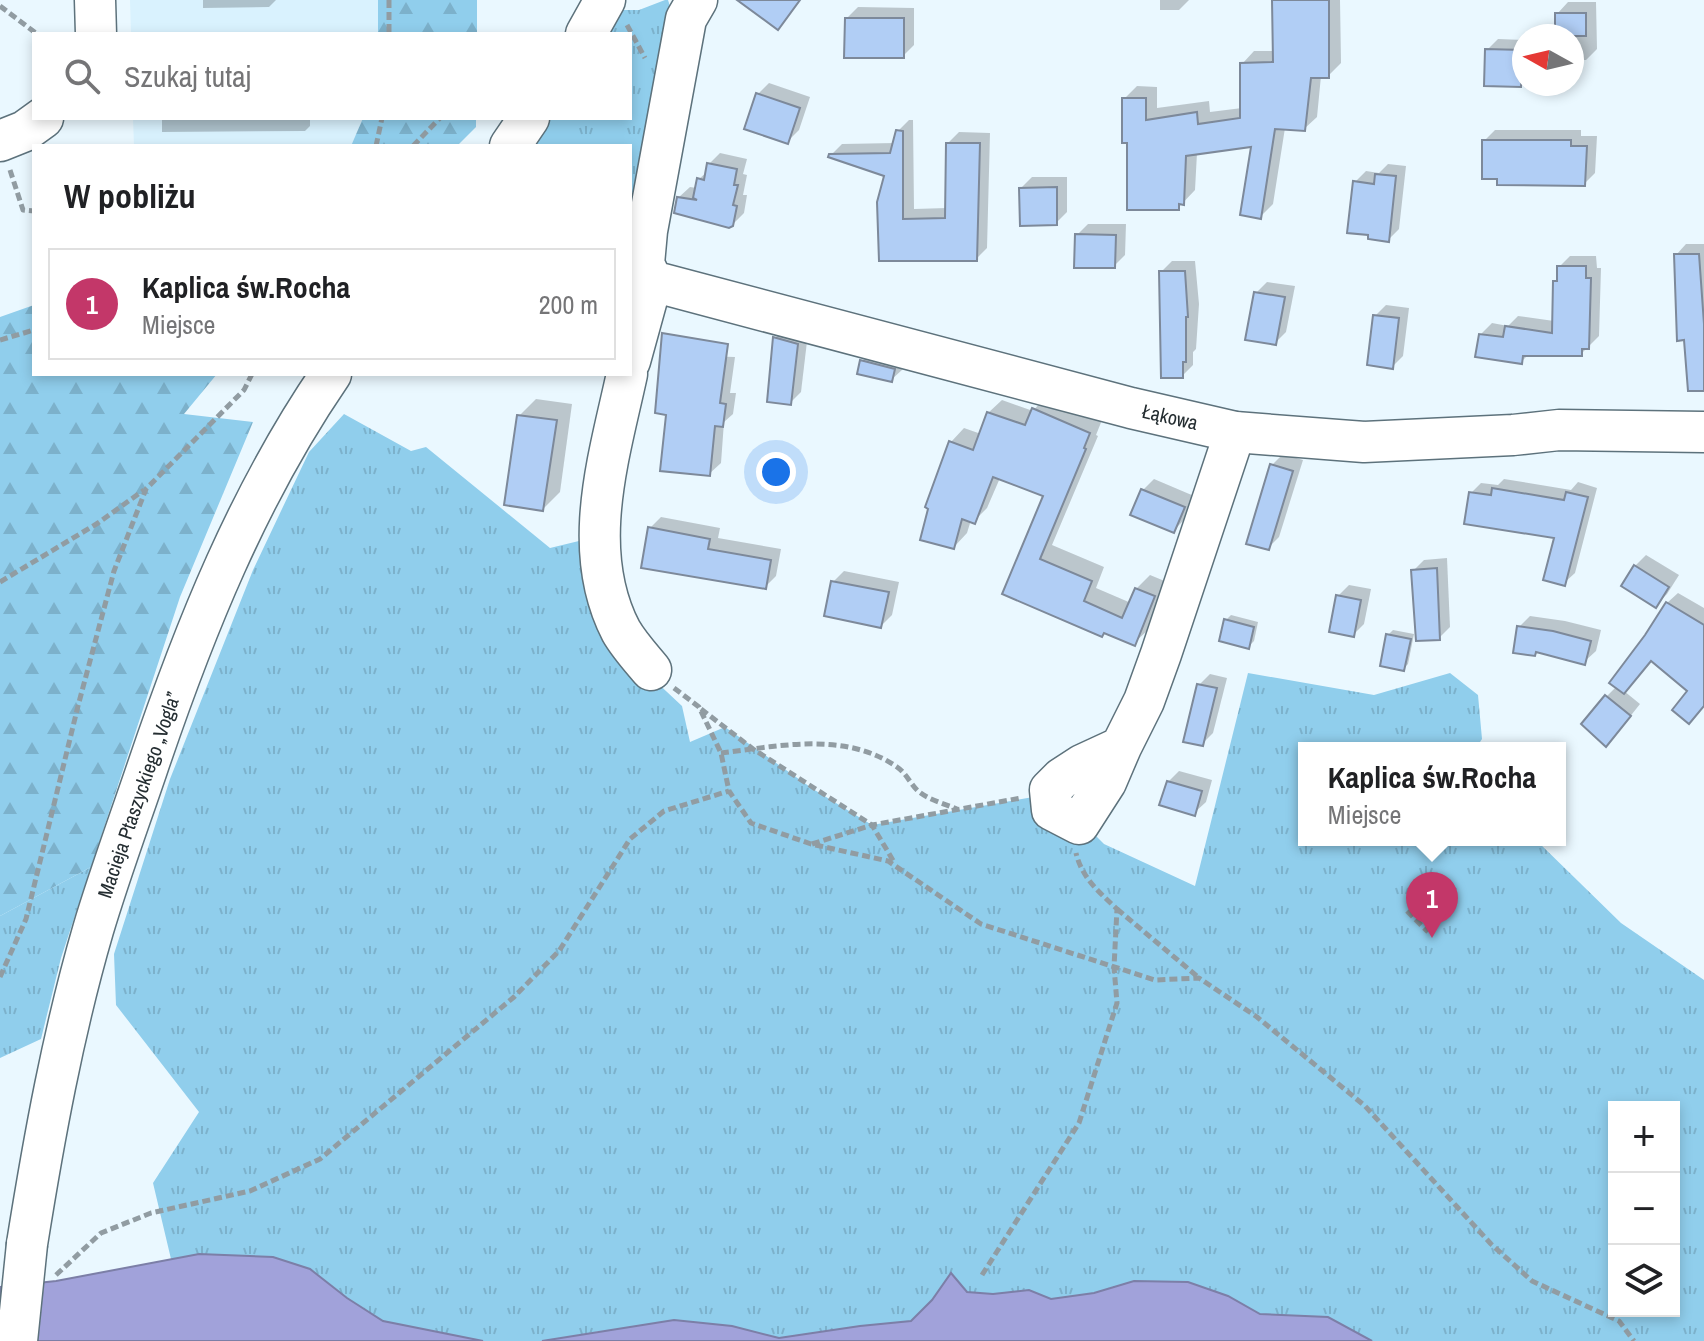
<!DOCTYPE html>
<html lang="pl">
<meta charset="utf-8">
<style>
body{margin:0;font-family:"Archivo Narrow",sans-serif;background:#f6f6f6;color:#202124}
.controls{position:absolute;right:24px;bottom:24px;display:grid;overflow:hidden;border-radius:0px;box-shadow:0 4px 12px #0003}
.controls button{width:72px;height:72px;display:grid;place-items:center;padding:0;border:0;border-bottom:2px solid #e0e0e0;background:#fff;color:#202124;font:40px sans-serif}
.compass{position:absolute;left:1512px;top:24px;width:72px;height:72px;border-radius:50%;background:#fff;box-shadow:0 4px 12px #0003;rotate:278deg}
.you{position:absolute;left:776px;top:472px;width:28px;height:28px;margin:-20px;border:6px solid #fff;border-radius:50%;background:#1a73e8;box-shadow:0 0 0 12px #1a73e833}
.badge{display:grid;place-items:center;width:52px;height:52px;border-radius:50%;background:#c33769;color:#fff;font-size:26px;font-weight:700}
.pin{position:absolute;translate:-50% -66px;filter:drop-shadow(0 2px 4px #0008)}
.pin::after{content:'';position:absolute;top:42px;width:28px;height:24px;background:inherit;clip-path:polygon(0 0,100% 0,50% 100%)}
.popup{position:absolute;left:1298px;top:742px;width:268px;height:104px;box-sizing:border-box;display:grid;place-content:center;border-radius:0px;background:#fff;filter:drop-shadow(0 2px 6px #0005);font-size:26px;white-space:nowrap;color:#757577}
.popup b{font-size:30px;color:#202124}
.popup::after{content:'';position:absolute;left:50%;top:100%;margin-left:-16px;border:16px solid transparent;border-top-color:#fff}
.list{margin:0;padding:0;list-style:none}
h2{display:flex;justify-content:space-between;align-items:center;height:104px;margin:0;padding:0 32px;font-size:34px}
h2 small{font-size:26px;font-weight:400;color:#757577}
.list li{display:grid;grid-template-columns:52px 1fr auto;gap:24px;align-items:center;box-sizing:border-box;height:112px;margin:0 16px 16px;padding:0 16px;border:2px solid #e0e0e0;border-radius:0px}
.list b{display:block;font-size:30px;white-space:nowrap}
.list p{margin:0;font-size:26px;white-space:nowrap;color:#757577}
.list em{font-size:26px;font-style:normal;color:#757577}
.icon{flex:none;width:44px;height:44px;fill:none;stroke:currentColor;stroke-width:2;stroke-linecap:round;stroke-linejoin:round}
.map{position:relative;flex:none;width:1704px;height:1341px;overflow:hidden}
.search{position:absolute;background:#fff;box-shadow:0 4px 12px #0003;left:32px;top:32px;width:600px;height:88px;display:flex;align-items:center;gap:20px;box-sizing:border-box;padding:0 28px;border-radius:0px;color:#757577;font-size:30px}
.panel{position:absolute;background:#fff;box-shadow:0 4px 12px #0003;left:32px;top:144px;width:600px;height:232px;border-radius:0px}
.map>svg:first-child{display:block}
</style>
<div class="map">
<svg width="1704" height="1341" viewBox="0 0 1704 1341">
<defs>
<pattern id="grass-tufts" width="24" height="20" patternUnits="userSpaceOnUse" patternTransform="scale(2)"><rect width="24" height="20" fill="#90ceec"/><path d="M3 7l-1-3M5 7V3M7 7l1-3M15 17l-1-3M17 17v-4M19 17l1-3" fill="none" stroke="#7cb1cb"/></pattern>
<pattern id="forest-firs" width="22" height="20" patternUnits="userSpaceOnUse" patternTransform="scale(2)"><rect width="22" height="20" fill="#90ceec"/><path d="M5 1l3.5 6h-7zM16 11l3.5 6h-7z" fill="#7cb1cb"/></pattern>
</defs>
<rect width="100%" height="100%" fill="#eaf8ff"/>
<!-- built -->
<g fill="#d9f2fe">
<polygon points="130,0 378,0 378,34 131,34"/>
<polygon points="133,118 363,118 351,146 134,146"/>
</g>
<!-- grass -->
<g fill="url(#grass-tufts)" fill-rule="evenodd">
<path d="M 665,0 L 668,0 C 680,28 645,154 637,190 L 630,194 L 630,146 L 531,146 L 550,118 L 630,118 L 630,34 L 597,34 L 611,10 L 639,10 Z"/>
<path d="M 344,414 L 411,451 L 426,447 L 550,548 L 583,540 L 651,677 L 682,706 L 690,742 L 725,727 L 813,789 L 872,825 L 1039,796 L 1050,790 L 1104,844 L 1195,886 L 1248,673 L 1374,695 L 1450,673 L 1478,695 L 1482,739 L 1476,748 L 1304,748 L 1304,840 L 1536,840 L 1621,923 L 1704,980 L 1704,1341 L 1372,1341 L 1328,1317 L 1260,1314 L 1228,1296 L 1188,1282 L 1134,1281 L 1094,1293 L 1051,1299 L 1029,1290 L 993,1294 L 967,1292 L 951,1273 L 932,1300 L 912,1321 L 860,1326 L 778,1338 L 732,1326 L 601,1331 L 542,1341 L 483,1341 L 383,1321 L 273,1258 L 199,1254 L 171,1259 L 153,1183 L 199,1112 L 116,1005 L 114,954 L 170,779 L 253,570 L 309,452 ZM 1614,1107 L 1674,1107 L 1674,1311 L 1614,1311 Z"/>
<polygon points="91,867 61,958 41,1039 0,1058 0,916"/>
</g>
<!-- forest -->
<g fill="url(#forest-firs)">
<rect x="378" y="0" width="99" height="34"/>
<polygon points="363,118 476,118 476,127 457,146 351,146"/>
<polygon points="34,305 34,374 217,374 184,414 253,422 180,597 91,867 0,916 0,317"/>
</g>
<!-- water -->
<g fill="#a1a2da" stroke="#7c7fa7" stroke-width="2">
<polygon points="199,1254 273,1257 310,1269 347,1298 383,1321 483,1341 0,1341 0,1287 56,1281"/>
<polygon points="951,1273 967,1292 993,1294 1029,1290 1051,1299 1094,1293 1134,1281 1188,1282 1228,1296 1260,1314 1328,1317 1372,1341 542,1341 674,1320 732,1326 779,1338 860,1326 911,1321 932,1300"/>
</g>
<!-- shadow -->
<g fill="#0003">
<polygon points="203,0 276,0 269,7 203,8"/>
<polygon points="1160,0 1189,0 1179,10 1160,10"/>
<polygon points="1274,0 1340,0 1341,63 1328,76 1321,76 1317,117 1304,129 1285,128 1273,204 1261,216 1254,145 1197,153 1195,190 1178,208 1129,141 1124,99 1137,86 1157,87 1157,108 1209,101 1210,112 1242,108 1242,64 1254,51 1275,51"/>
<polygon points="1568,2 1596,2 1597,49 1586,60 1572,60 1572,36 1557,36 1557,14"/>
<polygon points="858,7 914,8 914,45 903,56 847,18"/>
<polygon points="1498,39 1524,40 1524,82 1521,85 1487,50"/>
<polygon points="769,83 810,97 799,130 788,141 758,94"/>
<polygon points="162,118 310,118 310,126 305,131 162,132"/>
<polygon points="909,120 913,120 914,209 947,208 948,143 959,132 990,133 987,248 976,259 881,259 886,175 831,155 842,144 895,143 898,131"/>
<polygon points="1495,130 1581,130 1581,136 1597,136 1595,173 1584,184 1484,141"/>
<polygon points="720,153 747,159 743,174 747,175 743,195 747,195 744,213 732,225 678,198 690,187 697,188 699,179 708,171 709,164"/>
<polygon points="1388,164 1406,166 1399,229 1388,240 1355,182 1366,171 1379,173"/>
<polygon points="1032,177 1067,177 1067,212 1056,223 1021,188"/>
<polygon points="1088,224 1126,224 1125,255 1114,266 1077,235"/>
<polygon points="1686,244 1704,244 1704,375 1676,255"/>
<polygon points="1570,256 1596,256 1597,268 1601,268 1599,336 1581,354 1529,354 1521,362 1481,334 1492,323 1508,326 1518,316 1554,321 1555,281 1559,277 1559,267"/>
<polygon points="1172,261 1195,261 1199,304 1196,349 1193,352 1193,365 1182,376 1161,272"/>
<polygon points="1267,282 1295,286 1286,332 1275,343 1256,293"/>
<polygon points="1386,305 1409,308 1403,356 1392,367 1375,316"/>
<polygon points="786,327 808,333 801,392 790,403 775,338"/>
<polygon points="873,350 905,358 903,369 891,380 862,361"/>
<polygon points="671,355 735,357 730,393 736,393 733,414 724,422 721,463 709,474"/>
<polygon points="1047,395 1102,420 1096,435 1098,436 1052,545 1104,567 1096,588 1131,603 1136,589 1150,575 1167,582 1148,630 1134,643 1004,593 1046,495 1000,478 987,508 974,521 971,520 967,533 954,547 951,442 964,428 981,434 988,413 1002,400 1033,411"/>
<polygon points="536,399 572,404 560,492 543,509 519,416"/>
<polygon points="1283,454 1303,460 1279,537 1268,548 1272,465"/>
<polygon points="1154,479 1194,496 1184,520 1173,531 1143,490"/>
<polygon points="1504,479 1571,490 1578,482 1597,488 1575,573 1564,583 1556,537 1471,493 1481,483 1498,485"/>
<polygon points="661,517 720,528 718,538 781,549 776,576 765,587 650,528"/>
<polygon points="1646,555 1679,575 1667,594 1656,605 1624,585 1635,566"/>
<polygon points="1447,558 1450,627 1439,638 1413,571 1424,560"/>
<polygon points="844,571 899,582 892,615 881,626 833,582"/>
<polygon points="1349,585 1371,589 1364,624 1353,635 1338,596"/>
<polygon points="1678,593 1704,608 1704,705 1652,659 1624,691 1640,704 1617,733 1607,696 1617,686 1667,603"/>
<polygon points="1231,615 1258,622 1254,641 1249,646 1226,620"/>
<polygon points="1530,616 1565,621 1601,630 1596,651 1584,662 1538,650 1535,654 1519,627"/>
<polygon points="1393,630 1414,634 1408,664 1403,669 1388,635"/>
<polygon points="1210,674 1227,678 1213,733 1202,744 1199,685"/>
<polygon points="1179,771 1212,780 1206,802 1194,813 1168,782"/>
</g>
<!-- building -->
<g fill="#b1cef5" stroke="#7d899a" stroke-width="2">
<polygon points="737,0 800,0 778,30"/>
<polygon points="1272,0 1329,0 1329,78 1311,78 1305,131 1275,129 1261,219 1240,215 1251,147 1186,156 1184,205 1179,204 1179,210 1127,210 1127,143 1122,143 1122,98 1146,98 1146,120 1197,112 1198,124 1240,118 1240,63 1273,62"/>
<rect x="1555" y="13" width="31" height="23"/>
<polygon points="845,18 904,18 904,58 844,58"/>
<polygon points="1485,49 1523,50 1521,87 1484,86"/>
<polygon points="756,93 800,108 788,144 744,129"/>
<polygon points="896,130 903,131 903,219 945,218 946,143 980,143 977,261 879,261 877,202 884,176 828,157 829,154 890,153"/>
<polygon points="1482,140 1571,140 1571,146 1587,146 1585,186 1497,185 1497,179 1482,179"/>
<polygon points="707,163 737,169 734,185 738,185 733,205 737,206 733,226 729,228 674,213 677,197 697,200 693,198 697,178 704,180"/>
<polygon points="1375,174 1396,176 1389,242 1368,239 1368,235 1347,233 1353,181 1374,184"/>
<polygon points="1057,187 1057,225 1020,226 1019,188"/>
<polygon points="1075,234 1116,235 1115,268 1074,268"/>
<polygon points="1674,254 1699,254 1704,324 1704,391 1688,391 1684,340 1677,341"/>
<polygon points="1557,266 1586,266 1586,278 1591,278 1589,349 1582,349 1582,356 1523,356 1522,364 1475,357 1479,334 1503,337 1505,326 1552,333 1553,281 1557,281"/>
<polygon points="1159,271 1185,271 1188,317 1186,317 1186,362 1183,362 1183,378 1161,378"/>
<polygon points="1254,292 1285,297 1276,345 1245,340"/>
<polygon points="1373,315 1399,318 1393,369 1367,365"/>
<polygon points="662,333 728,344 720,403 726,404 723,427 715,426 710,476 660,471 666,415 655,413"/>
<polygon points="773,337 798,344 791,405 767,402"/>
<polygon points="860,360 895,369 892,382 857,374"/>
<polygon points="1032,408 1090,433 1084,448 1086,449 1040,559 1092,581 1084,601 1122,618 1135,588 1155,596 1135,646 1104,633 1102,637 1002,594 1043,496 993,477 975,524 962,519 954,549 920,540 928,509 925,507 949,441 973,450 987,412 1025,425"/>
<polygon points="517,415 557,420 543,511 504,505"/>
<polygon points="1270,464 1293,471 1269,550 1246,544"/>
<polygon points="1492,488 1564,500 1566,492 1588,497 1565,586 1543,580 1554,538 1464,524 1469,492 1491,495"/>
<polygon points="1141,489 1185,507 1174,533 1130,515"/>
<polygon points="648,527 710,539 708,549 771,560 766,589 641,568"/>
<polygon points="1634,565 1669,587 1656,608 1621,586"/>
<polygon points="1437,568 1440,640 1416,641 1411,570"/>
<polygon points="831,581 889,592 881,628 824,616"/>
<polygon points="1336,595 1361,600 1354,637 1329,632"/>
<polygon points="1666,602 1704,625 1704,706 1689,724 1672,710 1687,691 1651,661 1624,694 1609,683 1645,635"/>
<polygon points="1224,619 1254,627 1249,649 1219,641"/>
<polygon points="1517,626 1553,631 1591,641 1585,665 1536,652 1535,656 1513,653"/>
<polygon points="1386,634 1411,639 1404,671 1380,666"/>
<polygon points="1197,684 1217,688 1203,746 1183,742"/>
<polygon points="1605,695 1631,716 1606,747 1581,724"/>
<polygon points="1167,781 1202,791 1195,816 1159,805"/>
</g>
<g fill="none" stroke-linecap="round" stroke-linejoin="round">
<!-- minor casing -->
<g stroke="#5d727c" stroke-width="43">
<g id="minor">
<polyline points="95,0 96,34"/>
<polyline points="697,0 686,19 647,231 644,264 652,281 1131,408 1235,432 1364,442 1513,435 1559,430 1704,432"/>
<polyline points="586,34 605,0"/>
<polyline points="0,141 25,131 43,118"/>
<polyline points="510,146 529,118"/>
<polyline points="630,361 652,281"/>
<path d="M 627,374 C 609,457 579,550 621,631 C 629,645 641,658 651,670"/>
<polyline points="1121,747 1106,782 1079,824 1052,810 1050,790 1062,778 1082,765 1121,747 1144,701 1161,654 1235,432"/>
<path d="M 27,1244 C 44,1138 63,1033 93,930 C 109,876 129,822 147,769 C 194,630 248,495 331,374"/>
</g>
</g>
<!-- path -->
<g stroke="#919ca2" stroke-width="5" stroke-dasharray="8 4" stroke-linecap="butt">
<polyline points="389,0 389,34"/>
<polyline points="0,6 37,34"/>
<polyline points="627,25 645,58"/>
<polyline points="376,146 382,118"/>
<polyline points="413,146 440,118"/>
<polyline points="10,170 23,210 34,211"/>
<polyline points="0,340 34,330"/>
<polyline points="0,582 98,523 144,490"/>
<polyline points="674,688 699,707 721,753 729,791 751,823 811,844 888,861 981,924 1155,980 1199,978 1257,1017 1365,1106 1491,1244 1532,1281 1619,1321 1634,1341"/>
<polyline points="701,709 753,749 872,825 894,862"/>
<path d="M 721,753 C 780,746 845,731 897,767 C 906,773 910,783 917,790 C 926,799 945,804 957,809"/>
<polyline points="812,844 872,825 1021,798"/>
<polyline points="1117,909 1198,977"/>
<polyline points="1407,911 1428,932"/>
<polyline points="0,977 26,919 78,706 114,571 146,489 244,390 252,374"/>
<polyline points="56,1275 101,1233 151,1213 250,1191 320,1159 514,997 559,951 630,839 664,811 729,791"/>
<path d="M 982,1275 L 1079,1123 L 1117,1003 L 1114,967 L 1117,909 C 1099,892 1082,878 1076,853"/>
</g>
<!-- minor -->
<use href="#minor" stroke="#fff" stroke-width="40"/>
<!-- minor-bridge casing -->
<g stroke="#5d727c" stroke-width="43" stroke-linecap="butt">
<polyline id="minor-bridge" points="17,1341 27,1244"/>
</g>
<!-- minor-bridge -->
<use href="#minor-bridge" stroke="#fff" stroke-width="40"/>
</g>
<g text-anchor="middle" stroke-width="6" stroke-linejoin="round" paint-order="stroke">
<!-- street labels -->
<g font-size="20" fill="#242d31" stroke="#fff">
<text transform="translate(1170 417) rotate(13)" y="7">Łąkowa</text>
<text transform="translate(139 795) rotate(-71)" y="7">Macieja Ptaszyckiego „Vogla”</text>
</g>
</g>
</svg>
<div class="controls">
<button>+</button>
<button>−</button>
<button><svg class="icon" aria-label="layers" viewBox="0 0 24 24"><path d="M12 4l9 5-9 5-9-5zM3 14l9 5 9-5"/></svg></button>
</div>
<svg class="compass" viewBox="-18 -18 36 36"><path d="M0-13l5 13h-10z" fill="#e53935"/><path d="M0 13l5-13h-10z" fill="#757577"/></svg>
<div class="you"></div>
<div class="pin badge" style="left:1432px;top:938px">1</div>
<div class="popup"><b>Kaplica św.Rocha</b>Miejsce</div>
<div class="search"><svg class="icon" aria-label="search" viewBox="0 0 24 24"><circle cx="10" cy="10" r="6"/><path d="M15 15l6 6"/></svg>Szukaj tutaj</div>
<section class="panel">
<h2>W pobliżu<small></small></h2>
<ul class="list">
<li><span class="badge">1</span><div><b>Kaplica św.Rocha</b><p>Miejsce</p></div><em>200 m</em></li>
</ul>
</section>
</div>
